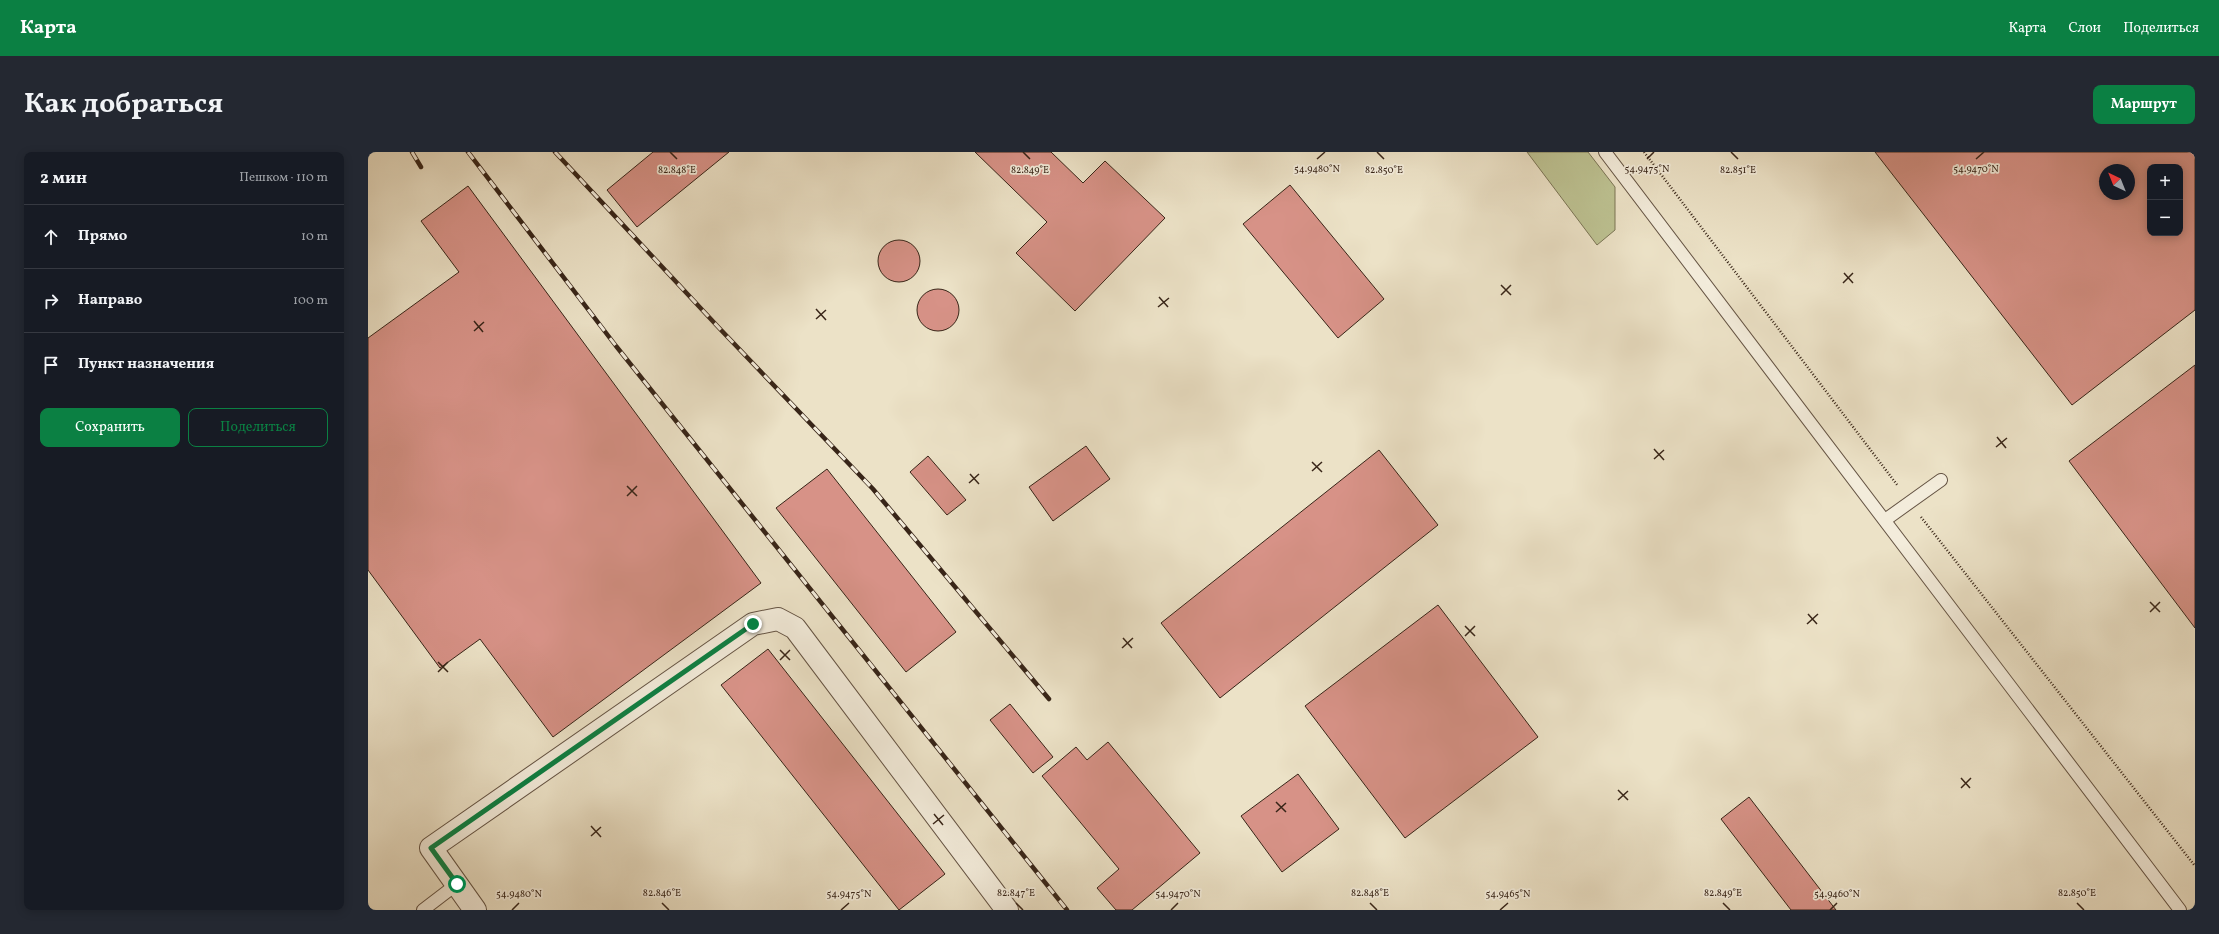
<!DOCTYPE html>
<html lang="ru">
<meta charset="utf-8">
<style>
body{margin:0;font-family:Vollkorn,serif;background:#242831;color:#f1f3f6}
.controls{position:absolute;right:12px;top:12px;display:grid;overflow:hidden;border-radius:8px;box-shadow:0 2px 10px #0003}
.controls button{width:36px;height:36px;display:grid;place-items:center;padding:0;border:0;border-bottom:1px solid #363941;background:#171b24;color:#f1f3f6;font:20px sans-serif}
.compass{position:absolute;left:1731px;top:12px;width:36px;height:36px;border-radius:50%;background:#171b24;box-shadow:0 2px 10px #0003;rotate:317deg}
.stop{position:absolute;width:12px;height:12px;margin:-9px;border:3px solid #0b8043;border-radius:50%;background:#fff}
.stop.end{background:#0b8043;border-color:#fff;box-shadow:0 1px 4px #0008}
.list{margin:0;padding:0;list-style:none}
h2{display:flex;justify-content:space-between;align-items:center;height:52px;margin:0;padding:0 16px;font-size:17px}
h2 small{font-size:13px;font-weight:400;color:#9ea1a6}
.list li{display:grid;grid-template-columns:26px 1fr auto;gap:12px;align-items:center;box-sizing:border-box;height:64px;padding:0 16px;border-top:1px solid #363941}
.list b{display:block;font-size:15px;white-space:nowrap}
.list em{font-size:13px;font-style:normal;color:#9ea1a6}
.actions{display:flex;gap:8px;padding:12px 16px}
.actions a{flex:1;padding:9px 0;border:1px solid #0b8043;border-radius:8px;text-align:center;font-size:14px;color:#0b8043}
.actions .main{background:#0b8043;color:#fff}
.icon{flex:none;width:22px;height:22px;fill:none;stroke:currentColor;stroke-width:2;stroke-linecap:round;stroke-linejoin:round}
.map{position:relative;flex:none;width:1827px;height:758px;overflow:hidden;border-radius:8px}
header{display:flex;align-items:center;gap:24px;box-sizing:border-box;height:56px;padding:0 20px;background:#0b8043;color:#fff}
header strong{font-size:19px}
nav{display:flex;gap:22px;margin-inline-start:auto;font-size:14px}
.intro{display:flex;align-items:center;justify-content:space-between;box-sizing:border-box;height:96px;padding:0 24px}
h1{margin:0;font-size:28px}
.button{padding:10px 18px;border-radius:8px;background:#0b8043;color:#fff;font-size:14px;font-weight:700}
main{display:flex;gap:24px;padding:0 24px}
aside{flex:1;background:#171b24;border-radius:8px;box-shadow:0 2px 10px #0003}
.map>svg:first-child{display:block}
</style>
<header>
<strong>Карта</strong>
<nav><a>Карта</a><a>Слои</a><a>Поделиться</a></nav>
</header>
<div class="intro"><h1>Как добраться</h1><a class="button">Маршрут</a></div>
<main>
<aside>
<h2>2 мин<small>Пешком · 110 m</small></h2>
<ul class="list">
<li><svg class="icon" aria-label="ahead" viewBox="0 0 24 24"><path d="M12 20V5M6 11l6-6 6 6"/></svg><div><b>Прямо</b></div><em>10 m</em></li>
<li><svg class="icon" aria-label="right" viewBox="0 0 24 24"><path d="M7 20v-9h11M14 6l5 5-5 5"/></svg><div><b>Направо</b></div><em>100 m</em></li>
<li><svg class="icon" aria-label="arrive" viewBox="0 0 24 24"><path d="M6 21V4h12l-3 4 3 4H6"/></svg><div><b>Пункт назначения</b></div></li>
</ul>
<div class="actions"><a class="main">Сохранить</a><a>Поделиться</a></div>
</aside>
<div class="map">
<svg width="1827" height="758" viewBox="0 0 1827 758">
<rect width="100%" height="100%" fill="#ece2c7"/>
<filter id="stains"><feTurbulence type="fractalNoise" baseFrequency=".005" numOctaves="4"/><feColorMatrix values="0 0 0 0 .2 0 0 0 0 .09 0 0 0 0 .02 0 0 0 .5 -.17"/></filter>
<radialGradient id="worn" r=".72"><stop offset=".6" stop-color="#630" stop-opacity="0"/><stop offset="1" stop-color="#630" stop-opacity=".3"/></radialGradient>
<!-- green -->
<polygon fill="#bdc292" stroke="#7a7455" points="1159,0 1220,0 1247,35 1247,78 1229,93"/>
<!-- building -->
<g fill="#d79287" stroke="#382518" fill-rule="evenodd">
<polygon points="285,0 361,0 269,75 239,38"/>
<polygon points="607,0 683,0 715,31 737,9 797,66 707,159 648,101 679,70"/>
<path d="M 1507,0 L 1827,0 L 1827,158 L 1704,253 ZM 1782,15 L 1812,15 L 1812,81 L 1782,81 ZM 1737,18 L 1761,18 L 1761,42 L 1737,42 Z"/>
<polygon points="922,33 1016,147 970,186 875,72"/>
<polygon points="100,34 393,431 185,585 112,487 72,516 0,418 0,186 91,120 53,69"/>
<circle cx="531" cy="109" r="21"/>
<circle cx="570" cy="158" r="21"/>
<polygon points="1827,213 1827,476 1701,309"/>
<polygon points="718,294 742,327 685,369 661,335"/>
<polygon points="1011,298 1070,373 852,546 793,471"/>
<polygon points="560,304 598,348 579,363 542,320"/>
<polygon points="459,317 588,480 538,520 408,356"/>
<polygon points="1070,453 1170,585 1037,686 937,554"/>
<polygon points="400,497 577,722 531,758 353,533"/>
<polygon points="642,552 685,605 665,621 622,568"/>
<polygon points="740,590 832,701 764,758 748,758 729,736 751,717 674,624 708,595 719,608"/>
<polygon points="930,622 971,677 914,720 873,664"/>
<polygon points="1381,645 1468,758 1423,758 1353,667"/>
</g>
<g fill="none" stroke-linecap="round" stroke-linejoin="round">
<!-- lane casing -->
<g stroke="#655444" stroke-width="14">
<g id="lane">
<polyline points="1237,0 1812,758"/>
<polyline points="1517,368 1573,328"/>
<polyline points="55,758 89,732"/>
</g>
</g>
<!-- street casing -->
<g stroke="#655444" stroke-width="24">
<polyline id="street" points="107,758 63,696 385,472 410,467 427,476 639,758"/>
</g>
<!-- path -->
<g stroke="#382518" stroke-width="2.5" stroke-dasharray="1 2" stroke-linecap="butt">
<polyline points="1276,0 1530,334"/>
<polyline points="1553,365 1827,714"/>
</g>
<!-- lane -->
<use href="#lane" stroke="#f3ecdb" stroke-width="12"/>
<!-- street -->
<use href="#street" stroke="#f3ecdb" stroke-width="22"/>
<!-- rail casing -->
<g stroke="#382518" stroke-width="4.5">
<g id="rail">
<polyline points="44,0 53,15"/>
<polyline points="100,0 248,194 699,758"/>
<polyline points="187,0 353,178 505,337 681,547"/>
</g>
</g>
<!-- rail -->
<use href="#rail" stroke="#f3ecdb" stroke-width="3" stroke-dasharray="9" stroke-linecap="butt"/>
</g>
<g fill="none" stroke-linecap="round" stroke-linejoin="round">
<!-- route -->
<polyline stroke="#0b8043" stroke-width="5" points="89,732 63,696 385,472"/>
</g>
<!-- ticks -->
<path fill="none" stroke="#382518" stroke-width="1.5" d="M 302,0 L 309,7M 655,0 L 662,7M 1009,0 L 1016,7M 1363,0 L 1370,7M 949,7 L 957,0M 1279,7 L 1286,0M 1608,7 L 1616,0M 1476,121 L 1485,131M 1475,131 L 1485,121M 1133,133 L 1143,143M 1133,143 L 1143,133M 791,145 L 800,155M 790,155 L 801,146M 448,157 L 458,168M 448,167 L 458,158M 106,169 L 115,180M 106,179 L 116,170M 1629,285 L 1638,296M 1628,295 L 1639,286M 1286,297 L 1296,308M 1286,307 L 1296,298M 944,310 L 954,320M 944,319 L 954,310M 602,322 L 611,332M 601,331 L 611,322M 259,334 L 269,344M 259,344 L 269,334M 1782,450 L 1792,460M 1782,460 L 1792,450M 1440,462 L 1449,472M 1439,472 L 1450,462M 1097,474 L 1107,484M 1097,484 L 1107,474M 755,486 L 764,496M 754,496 L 765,486M 412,498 L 422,508M 412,508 L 422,498M 70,510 L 80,520M 70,520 L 80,510M 1593,626 L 1602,636M 1593,636 L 1603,626M 1250,638 L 1260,648M 1250,648 L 1260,639M 908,650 L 918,660M 908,660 L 918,651M 566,662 L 575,673M 565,672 L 576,663M 223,674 L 233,685M 223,684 L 233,675M 294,751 L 301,758M 648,751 L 655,758M 1002,751 L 1009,758M 1355,751 L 1362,758M 1709,751 L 1716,758M 144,758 L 151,751M 473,758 L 481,751M 803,758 L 810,751M 1132,758 L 1140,751M 1462,758 L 1469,751"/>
<g font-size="10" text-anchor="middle" fill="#382518" stroke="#f3ecdb" stroke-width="3.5" stroke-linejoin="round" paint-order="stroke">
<text x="949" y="20">54.9480°N</text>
<text x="1608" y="20">54.9470°N</text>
<text x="1279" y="20">54.9475°N</text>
<text x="309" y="21">82.848°E</text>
<text x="662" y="21">82.849°E</text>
<text x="1016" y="21">82.850°E</text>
<text x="1370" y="21">82.851°E</text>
<text x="294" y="744">82.846°E</text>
<text x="648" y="744">82.847°E</text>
<text x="1002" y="744">82.848°E</text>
<text x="1355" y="744">82.849°E</text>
<text x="1709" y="744">82.850°E</text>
<text x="151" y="745">54.9480°N</text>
<text x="481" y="745">54.9475°N</text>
<text x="810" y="745">54.9470°N</text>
<text x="1140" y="745">54.9465°N</text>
<text x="1469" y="745">54.9460°N</text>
</g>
<rect width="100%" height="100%" filter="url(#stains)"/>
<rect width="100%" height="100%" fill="url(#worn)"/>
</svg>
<div class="controls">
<button>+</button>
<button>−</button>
</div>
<svg class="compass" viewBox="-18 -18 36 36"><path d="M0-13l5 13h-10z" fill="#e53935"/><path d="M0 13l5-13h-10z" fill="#9ea1a6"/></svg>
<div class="stop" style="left:89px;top:732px"></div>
<div class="stop end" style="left:385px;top:472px"></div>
</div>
</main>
